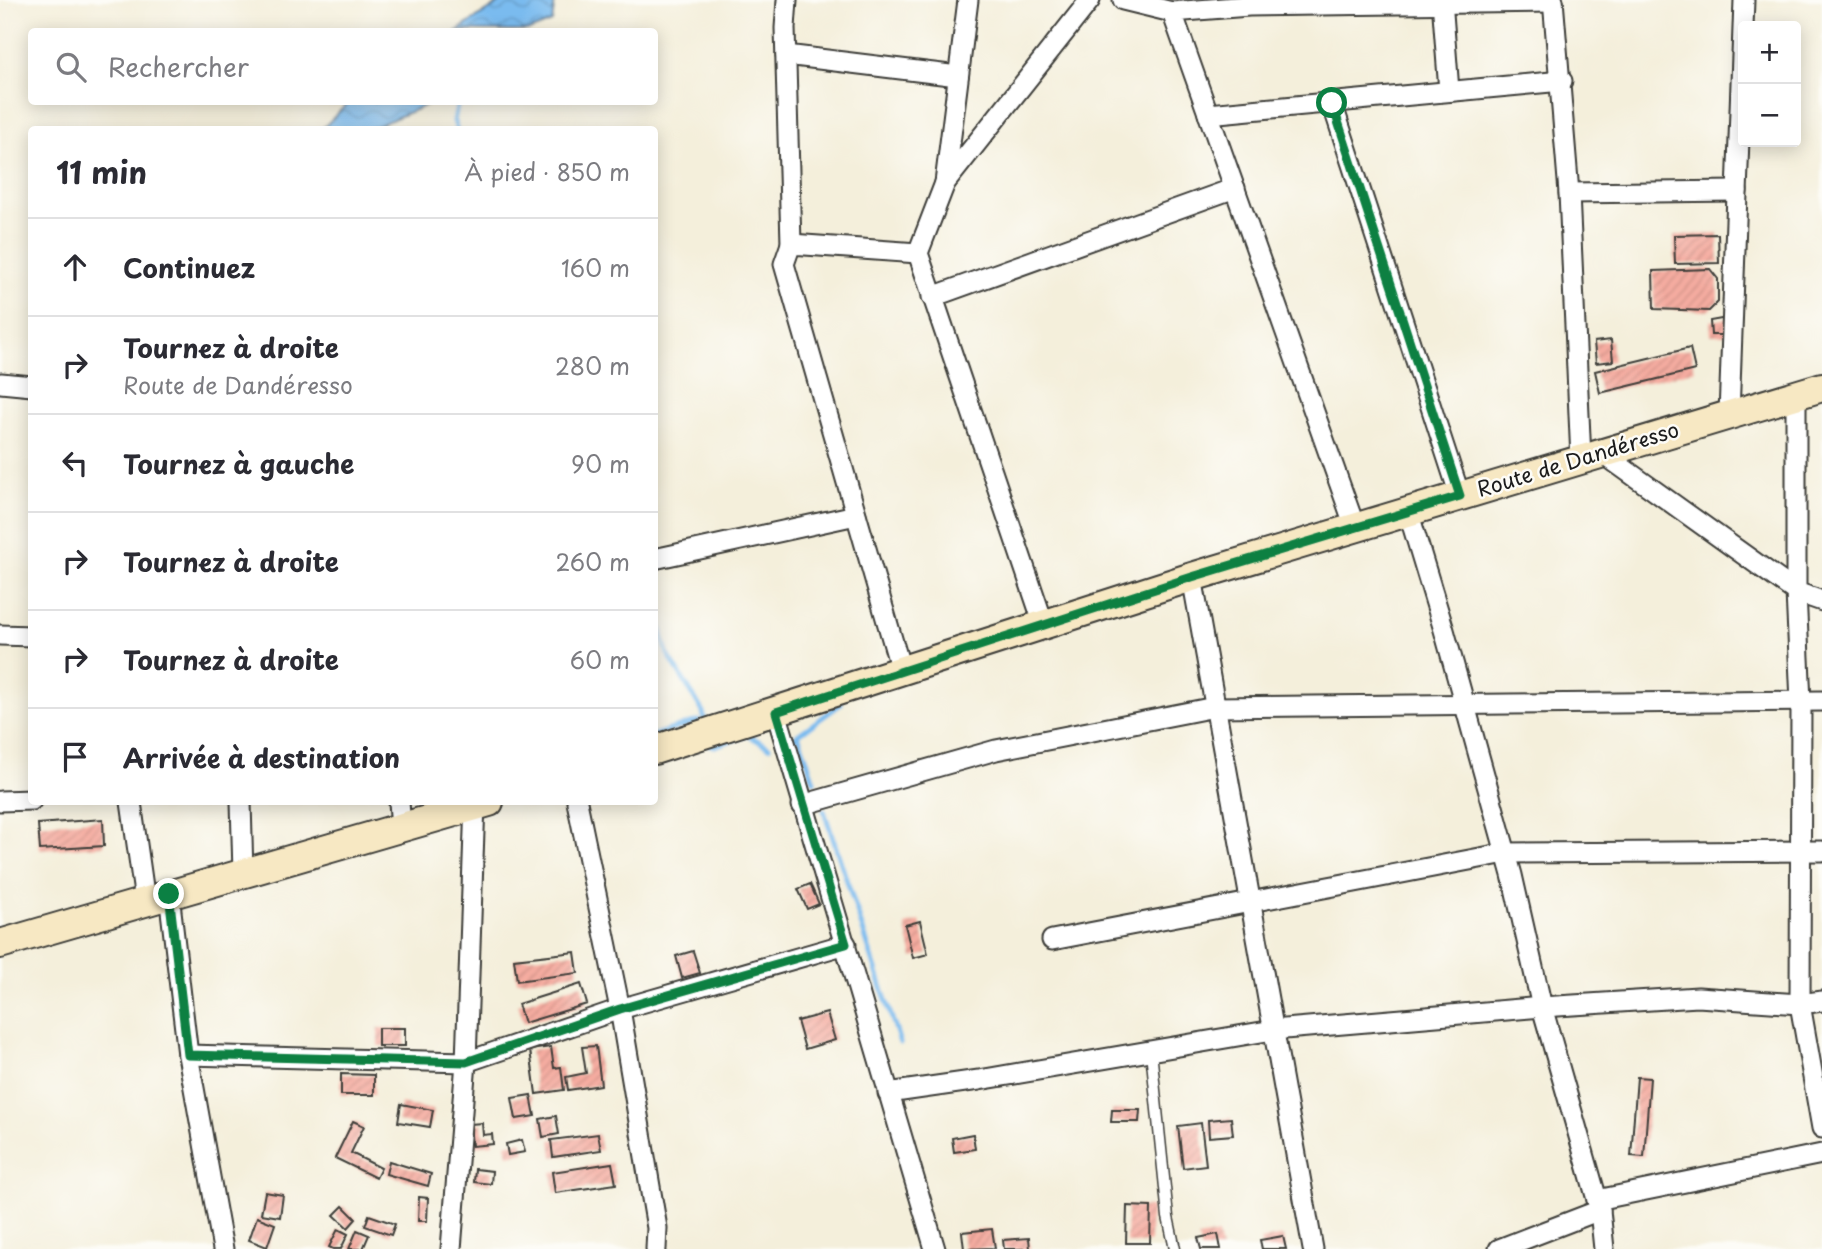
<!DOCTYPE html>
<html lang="fr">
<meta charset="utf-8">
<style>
body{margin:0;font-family:"Playpen Sans",sans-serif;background:#f7f7f7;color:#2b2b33}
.controls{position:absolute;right:21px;top:21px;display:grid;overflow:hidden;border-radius:7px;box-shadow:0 4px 18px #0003}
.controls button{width:63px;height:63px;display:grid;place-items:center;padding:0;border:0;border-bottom:2px solid #e1e1e2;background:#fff;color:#2b2b33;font:35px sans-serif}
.stop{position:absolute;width:21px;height:21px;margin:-16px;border:5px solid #0b8043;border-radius:50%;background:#fff}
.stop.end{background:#0b8043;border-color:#fff;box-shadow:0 2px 7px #0008}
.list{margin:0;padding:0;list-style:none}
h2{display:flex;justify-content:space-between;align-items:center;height:91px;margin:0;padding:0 28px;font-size:30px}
h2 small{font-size:23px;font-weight:400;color:#7c7c81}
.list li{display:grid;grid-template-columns:46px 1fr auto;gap:21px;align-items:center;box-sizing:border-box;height:98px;padding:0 28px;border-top:2px solid #e1e1e2}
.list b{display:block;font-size:26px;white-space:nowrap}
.list p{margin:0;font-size:23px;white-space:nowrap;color:#7c7c81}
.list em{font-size:23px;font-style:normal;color:#7c7c81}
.icon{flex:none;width:38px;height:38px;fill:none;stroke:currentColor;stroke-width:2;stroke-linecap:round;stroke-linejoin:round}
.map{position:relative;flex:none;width:1822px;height:1249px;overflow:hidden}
.search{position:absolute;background:#fff;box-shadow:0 4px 18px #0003;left:28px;top:28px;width:630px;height:77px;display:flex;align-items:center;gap:18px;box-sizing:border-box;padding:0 24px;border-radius:7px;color:#7c7c81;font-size:26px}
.panel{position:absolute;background:#fff;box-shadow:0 4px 18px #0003;left:28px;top:126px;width:630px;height:679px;border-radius:7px}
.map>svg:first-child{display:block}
</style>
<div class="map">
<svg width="1822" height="1249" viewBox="0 0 1822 1249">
<defs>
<pattern id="water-waves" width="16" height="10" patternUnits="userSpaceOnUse" patternTransform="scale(1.75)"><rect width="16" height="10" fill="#7abbef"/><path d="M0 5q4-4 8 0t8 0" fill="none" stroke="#69a0cc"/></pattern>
<pattern id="building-hatch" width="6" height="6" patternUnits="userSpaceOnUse" patternTransform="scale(1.75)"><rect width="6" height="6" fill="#f5aca0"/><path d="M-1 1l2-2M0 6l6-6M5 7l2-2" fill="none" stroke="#d19389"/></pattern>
</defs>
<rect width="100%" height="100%" fill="#fdfcf7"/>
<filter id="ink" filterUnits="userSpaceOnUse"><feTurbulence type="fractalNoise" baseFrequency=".0143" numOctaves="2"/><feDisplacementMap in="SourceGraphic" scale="14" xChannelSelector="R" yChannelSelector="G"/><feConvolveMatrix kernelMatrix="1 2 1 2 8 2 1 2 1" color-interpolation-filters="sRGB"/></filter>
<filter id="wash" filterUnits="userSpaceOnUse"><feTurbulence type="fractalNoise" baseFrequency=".00686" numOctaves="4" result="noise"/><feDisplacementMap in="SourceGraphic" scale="28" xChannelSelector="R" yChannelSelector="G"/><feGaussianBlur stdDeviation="1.57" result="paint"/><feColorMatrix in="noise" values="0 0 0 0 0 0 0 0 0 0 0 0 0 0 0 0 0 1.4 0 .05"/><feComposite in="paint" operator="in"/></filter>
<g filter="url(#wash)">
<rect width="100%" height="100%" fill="#f4efdb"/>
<!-- water -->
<g fill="url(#water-waves)" stroke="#4b6c86" stroke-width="2">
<polygon points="504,0 555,0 552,22 529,31 457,31"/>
<polygon points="349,102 434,102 369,129 322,129"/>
</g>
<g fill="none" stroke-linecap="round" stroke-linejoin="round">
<!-- stream -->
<g stroke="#7abbef" stroke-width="5">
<polyline points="457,130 454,121 458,102"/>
<polyline points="654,605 667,653 703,712 705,724"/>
<polyline points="798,734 814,781"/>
<polyline points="654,735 698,721"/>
<polyline points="792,739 841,704"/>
<polyline points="708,744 715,746 748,735 769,747"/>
<polyline points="824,811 900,1043"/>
</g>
</g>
<g id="blocks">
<!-- building -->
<g fill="url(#building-hatch)">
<polygon points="1718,234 1719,263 1675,264 1674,235"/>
<polygon points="1710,269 1718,279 1718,302 1709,311 1654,309 1653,271"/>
<polygon points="1727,318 1726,335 1711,335 1710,321"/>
<polygon points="1611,340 1613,361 1596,363 1594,342"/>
<polygon points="1690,348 1695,370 1600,393 1595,371"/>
<polygon points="103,819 104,846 40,850 38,824"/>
<polygon points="810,884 819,904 807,909 798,889"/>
<polygon points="920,921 928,954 913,958 905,925"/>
<polygon points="693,951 700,973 682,978 676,956"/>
<polygon points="575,952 578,973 517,981 514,959"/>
<polygon points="581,984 587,1004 524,1023 518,1004"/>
<polygon points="827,1013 835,1040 805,1049 797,1021"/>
<rect x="378" y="1028" width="27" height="18"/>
<polygon points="596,1046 601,1085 568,1090 566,1077 586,1073 582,1047"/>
<polygon points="551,1047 554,1068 561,1067 564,1090 536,1094 530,1050"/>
<polygon points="341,1074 374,1075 374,1095 341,1095"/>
<polygon points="1637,1077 1650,1078 1644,1157 1631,1156"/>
<polygon points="531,1095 535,1116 516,1119 512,1098"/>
<polygon points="401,1104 433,1110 430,1127 398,1122"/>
<polygon points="1112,1110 1140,1110 1139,1122 1111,1122"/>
<polygon points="556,1116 559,1134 543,1137 540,1119"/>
<polygon points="1231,1118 1233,1135 1209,1137 1208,1120"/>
<polygon points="353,1121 364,1126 351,1153 381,1168 376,1178 335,1158"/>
<polygon points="482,1123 483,1135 492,1134 493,1144 472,1146 470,1124"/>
<polygon points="1201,1123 1206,1165 1183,1168 1178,1126"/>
<polygon points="598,1134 601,1150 553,1157 551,1140"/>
<polygon points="973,1134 975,1149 954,1152 952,1138"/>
<polygon points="522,1140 525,1152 508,1155 506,1144"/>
<polygon points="389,1161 431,1174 428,1186 386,1174"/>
<polygon points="612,1163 616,1184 555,1193 552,1172"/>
<polygon points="475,1169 492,1171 491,1184 474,1182"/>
<polygon points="265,1192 283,1195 280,1217 261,1214"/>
<polygon points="419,1197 428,1198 427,1221 418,1221"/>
<polygon points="343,1206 356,1219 348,1228 334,1215"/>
<polygon points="1127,1206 1151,1207 1150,1243 1126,1243"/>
<polygon points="369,1215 395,1224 391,1235 365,1226"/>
<polygon points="257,1217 275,1224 267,1247 249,1240"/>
<polygon points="338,1229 348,1234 341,1249 333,1249 329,1247"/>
<polygon points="992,1229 995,1248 964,1249 962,1232"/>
<polygon points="357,1230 369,1235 363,1249 349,1249"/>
<polygon points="1218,1234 1221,1249 1201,1249 1198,1238"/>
<polygon points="1283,1236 1286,1249 1262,1249 1260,1240"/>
<polygon points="1029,1238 1030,1249 1004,1249 1003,1240"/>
</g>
</g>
</g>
<g filter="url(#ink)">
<use href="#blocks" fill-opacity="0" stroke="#3c3c39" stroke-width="2"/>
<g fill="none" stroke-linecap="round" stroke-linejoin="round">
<!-- lane casing -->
<g stroke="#3c3c39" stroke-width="13">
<polyline id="lane" points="1151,1051 1168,1217 1175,1249"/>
</g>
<!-- street casing -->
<g stroke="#3c3c39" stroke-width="23">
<g id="street">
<polyline points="787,0 785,28 791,244"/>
<polyline points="968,0 945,183 1090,0"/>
<polyline points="1123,0 1172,12"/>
<polyline points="1442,0 1449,91"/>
<polyline points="1553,0 1569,193 1581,459"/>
<polyline points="786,55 958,76"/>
<polyline points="1332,103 1460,496"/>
<polyline points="1208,114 1562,81"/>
<polyline points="945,183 918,253 1044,625"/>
<polyline points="1569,193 1737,191"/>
<polyline points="932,297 1235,188"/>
<polyline points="1,383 32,386"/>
<polyline points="1796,395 1796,592 1822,601"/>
<polyline points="1729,415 1744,0"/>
<polyline points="1602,453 1796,592 1801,702 1800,1004 1822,1128"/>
<polyline points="1408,511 1444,630 1512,875 1542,1007 1600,1210 1604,1249"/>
<polyline points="1355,527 1172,12 1249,6 1553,2"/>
<polyline points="654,559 856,515"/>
<polyline points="1192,577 1313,1249"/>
<polyline points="0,635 32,636"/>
<polyline points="901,670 784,264 791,244 918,253"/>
<polyline points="776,712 935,1249"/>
<polyline points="0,801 32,800"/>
<polyline points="131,802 145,901"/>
<polyline points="241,802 243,873"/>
<polyline points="399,802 401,828"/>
<polyline points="577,802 620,1009 657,1228 656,1249"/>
<polyline points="802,805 996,750 1215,707 1822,701"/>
<polyline points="169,894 188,1055 223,1249"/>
<polyline points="1052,940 1506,853 1822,851"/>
<polyline points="188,1055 466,1062 620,1009 846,944"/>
<polyline points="888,1093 979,1080 1273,1030 1542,1007 1698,997 1800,1004 1822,1001"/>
<polyline points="1597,1200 1822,1154"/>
<polyline points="451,1249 466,1062 475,802"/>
<polyline points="1499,1249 1600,1210"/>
</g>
</g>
<!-- secondary casing -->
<g stroke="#3c3c39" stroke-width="32">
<g id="secondary">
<polyline points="654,750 1192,577 1822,387"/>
<polyline points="0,944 489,802"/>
</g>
</g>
<!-- lane -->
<use href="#lane" stroke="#fff" stroke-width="10"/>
<!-- street -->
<use href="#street" stroke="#fff" stroke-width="19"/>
<!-- secondary -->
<use href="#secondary" stroke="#f7e8c3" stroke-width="28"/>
</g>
</g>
<g fill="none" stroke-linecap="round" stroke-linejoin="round" filter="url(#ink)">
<!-- route -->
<polyline stroke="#0b8043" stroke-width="9" points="169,894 188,1055 466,1062 620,1009 846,944 776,712 1192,577 1460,496 1332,103"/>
</g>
<g text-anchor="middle" stroke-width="5" stroke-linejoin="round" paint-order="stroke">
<!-- street labels -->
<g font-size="21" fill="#1c1c1c" stroke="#fdfcf7">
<text transform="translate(1578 460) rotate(-17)" y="7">Route de Dandéresso</text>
</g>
</g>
</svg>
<div class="controls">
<button>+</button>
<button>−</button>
</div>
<div class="stop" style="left:1332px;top:103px"></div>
<div class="stop end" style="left:169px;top:894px"></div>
<div class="search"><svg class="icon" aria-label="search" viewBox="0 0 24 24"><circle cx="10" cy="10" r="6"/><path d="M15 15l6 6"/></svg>Rechercher</div>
<section class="panel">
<h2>11 min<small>À pied · 850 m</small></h2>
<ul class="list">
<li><svg class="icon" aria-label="ahead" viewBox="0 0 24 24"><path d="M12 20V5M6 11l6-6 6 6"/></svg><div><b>Continuez</b></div><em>160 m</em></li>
<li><svg class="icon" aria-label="right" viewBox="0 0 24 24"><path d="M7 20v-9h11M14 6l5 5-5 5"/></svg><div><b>Tournez à droite</b><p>Route de Dandéresso</p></div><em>280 m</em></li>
<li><svg class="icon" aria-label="left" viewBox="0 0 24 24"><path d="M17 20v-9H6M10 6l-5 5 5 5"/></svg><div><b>Tournez à gauche</b></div><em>90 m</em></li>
<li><svg class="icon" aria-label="right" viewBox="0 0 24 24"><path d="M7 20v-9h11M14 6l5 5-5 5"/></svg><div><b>Tournez à droite</b></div><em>260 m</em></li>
<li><svg class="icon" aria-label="right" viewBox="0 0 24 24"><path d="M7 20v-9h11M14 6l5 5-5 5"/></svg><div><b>Tournez à droite</b></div><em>60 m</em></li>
<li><svg class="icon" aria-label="arrive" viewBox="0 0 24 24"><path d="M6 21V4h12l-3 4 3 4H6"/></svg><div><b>Arrivée à destination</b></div></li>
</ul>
</section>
</div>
